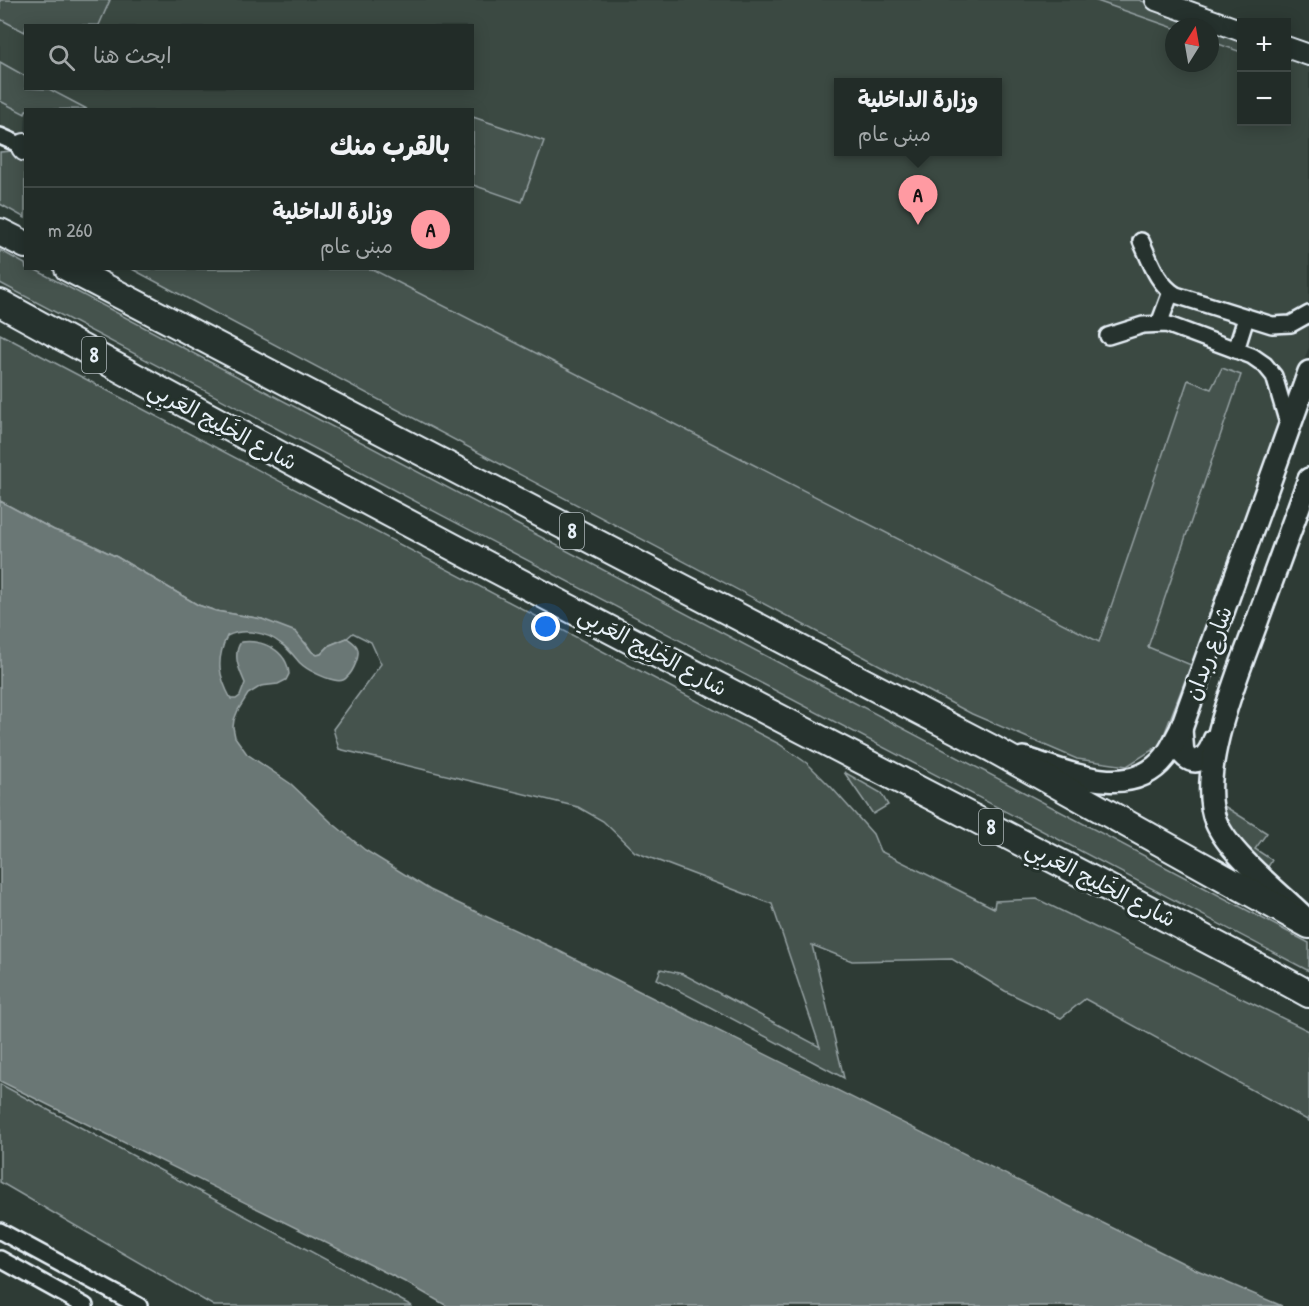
<!DOCTYPE html>
<html lang="ar">
<meta charset="utf-8">
<style>
body{margin:0;font-family:"Patrick Hand","Playpen Sans Arabic",sans-serif;background:#2a3430;color:#f1f3f6;direction:rtl}
.controls{position:absolute;right:18px;top:18px;display:grid;overflow:hidden;border-radius:0px;box-shadow:0 3px 15px #0003}
.controls button{width:54px;height:54px;display:grid;place-items:center;padding:0;border:0;border-bottom:2px solid #3f4845;background:#222c28;color:#f1f3f6;font:30px sans-serif}
.compass{position:absolute;left:1165px;top:18px;width:54px;height:54px;border-radius:50%;background:#222c28;box-shadow:0 3px 15px #0003;rotate:11deg}
.you{position:absolute;left:546px;top:627px;width:21px;height:21px;margin:-15px;border:4px solid #fff;border-radius:50%;background:#1a73e8;box-shadow:0 0 0 9px #1a73e833}
.badge{display:grid;place-items:center;width:39px;height:39px;border-radius:50%;background:#ff9aa2;color:#111;font-size:20px;font-weight:700}
.pin{position:absolute;translate:-50% -50px;filter:drop-shadow(0 2px 3px #0008)}
.pin::after{content:'';position:absolute;top:32px;width:21px;height:18px;background:inherit;clip-path:polygon(0 0,100% 0,50% 100%)}
.popup{position:absolute;left:834px;top:78px;width:168px;height:78px;box-sizing:border-box;display:grid;place-content:center;border-radius:0px;background:#222c28;filter:drop-shadow(0 2px 4px #0005);font-size:20px;white-space:nowrap;color:#a2a7a8}
.popup b{font-size:22px;color:#f1f3f6}
.popup::after{content:'';position:absolute;left:50%;top:100%;margin-left:-12px;border:12px solid transparent;border-top-color:#222c28}
.list{margin:0;padding:0;list-style:none}
h2{display:flex;justify-content:space-between;align-items:center;height:78px;margin:0;padding:0 24px;font-size:26px}
h2 small{font-size:20px;font-weight:400;color:#a2a7a8}
.list li{display:grid;grid-template-columns:39px 1fr auto;gap:18px;align-items:center;box-sizing:border-box;height:84px;padding:0 24px;border-top:2px solid #3f4845}
.list b{display:block;font-size:22px;white-space:nowrap}
.list p{margin:0;font-size:20px;white-space:nowrap;color:#a2a7a8}
.list em{font-size:20px;font-style:normal;color:#a2a7a8}
.icon{flex:none;width:33px;height:33px;fill:none;stroke:currentColor;stroke-width:2;stroke-linecap:round;stroke-linejoin:round}
.map{position:relative;flex:none;width:1309px;height:1306px;overflow:hidden;direction:ltr}
.search{position:absolute;background:#222c28;box-shadow:0 3px 15px #0003;left:24px;top:24px;width:450px;height:66px;display:flex;align-items:center;gap:15px;box-sizing:border-box;padding:0 21px;border-radius:0px;color:#a2a7a8;font-size:22px}
.panel{position:absolute;background:#222c28;box-shadow:0 3px 15px #0003;left:24px;top:108px;width:450px;height:162px;border-radius:0px;direction:rtl}
.map>svg:first-child{display:block}
</style>
<div class="map">
<svg width="1309" height="1306" viewBox="0 0 1309 1306">
<rect width="100%" height="100%" fill="#2e3b35"/>
<filter id="ink" filterUnits="userSpaceOnUse"><feTurbulence type="fractalNoise" baseFrequency=".0167" numOctaves="2"/><feDisplacementMap in="SourceGraphic" scale="12" xChannelSelector="R" yChannelSelector="G"/><feConvolveMatrix kernelMatrix="1 2 1 2 8 2 1 2 1" color-interpolation-filters="sRGB"/></filter>
<g filter="url(#ink)">
<!-- built -->
<path fill="#3b4843" fill-rule="evenodd" d="M 0,0 L 1136,0 L 1241,37 L 1242,122 L 1286,122 L 1287,53 L 1309,61 L 1309,347 L 1194,665 L 1182,659 L 1148,673 L 240,269 L 472,268 L 472,110 L 26,110 L 25,136 L 0,132 ZM 26,26 L 472,26 L 472,88 L 26,88 ZM 1174,27 L 1210,27 L 1210,63 L 1174,63 ZM 838,82 L 998,82 L 998,152 L 838,152 Z"/>
<!-- green -->
<g fill="#45524e" stroke="#96a2a3" stroke-width="1.5">
<polygon points="0,0 110,0 99,25 26,26 25,32 0,19"/>
<polygon points="1094,0 1139,0 1241,36 1241,52 1210,41 1210,27 1174,28"/>
<polygon points="0,62 25,76 26,88 49,89 87,109 26,110 25,114 0,101"/>
<polygon points="473,117 544,141 522,202 473,185"/>
<polygon points="13,151 25,156 25,218 0,204 0,152"/>
<polygon points="0,250 25,264 26,268 34,269 1309,943 1309,971 0,283"/>
<polygon points="132,269 372,269 1099,642 1188,380 1211,389 1222,368 1241,375 1148,647 1191,665 1160,745 1127,766 1077,759 972,714"/>
<polygon points="0,334 779,744 808,764 832,788 873,834 880,851 994,908 995,901 1037,899 1309,1031 1309,1121 1085,999 1061,1018 1005,991 952,959 852,961 812,945 844,1078 657,979 661,969 683,974 820,1047 772,904 635,852 603,821 578,807 339,749 333,729 381,664 371,642 353,633 347,638 330,645 321,654 317,655 312,652 306,643 262,619 216,611 198,605 117,557 82,540 54,530 0,501"/>
<polygon points="844,772 881,793 888,805 873,814"/>
<path d="M 1221,804 L 1267,833 L 1255,849 L 1272,860 L 1268,867 C 1237,848 1231,838 1221,804 Z"/>
<polygon points="0,1084 412,1306 214,1306 0,1182"/>
</g>
<!-- water -->
<path fill="#6b7775" stroke="#9da8a9" stroke-width="1.5" d="M 0,501 L 54,530 L 82,540 L 117,557 L 198,605 L 216,611 L 262,619 L 296,632 L 312,652 L 317,655 L 321,654 L 330,645 L 347,638 C 351,641 355,643 357,647 C 361,655 353,672 347,677 C 344,681 338,681 334,680 C 324,678 307,670 300,663 C 294,656 288,648 280,643 C 266,632 243,628 227,636 C 216,660 218,675 231,699 L 236,699 L 240,696 L 245,683 C 239,669 232,655 241,642 C 262,639 287,650 289,674 L 286,680 L 278,684 L 261,686 L 248,694 L 238,710 L 234,720 L 233,727 L 235,737 L 247,754 L 291,784 L 331,822 L 365,850 L 430,890 L 553,948 L 1195,1269 L 1282,1306 L 447,1306 L 405,1282 L 0,1081 Z"/>
<g fill="none" stroke-linecap="round" stroke-linejoin="round">
<!-- minor casing -->
<g stroke="#e8f1f8" stroke-width="20">
<g id="minor">
<polyline points="0,136 25,147"/>
<path d="M 1141,241 C 1150,260 1157,284 1176,295 L 1272,325 L 1291,324 L 1309,314"/>
<polyline points="1159,324 1171,292"/>
<polyline points="1108,336 1143,325 1166,324 1252,356 1265,365 1274,376 1289,427"/>
<polyline points="1236,350 1246,318"/>
<polyline points="0,1231 139,1306"/>
<polyline points="0,1259 85,1306"/>
</g>
</g>
<!-- tertiary casing -->
<g stroke="#e8f1f8" stroke-width="24">
<g id="tertiary">
<polyline points="1156,0 1242,31"/>
<polyline points="1286,47 1309,55"/>
</g>
</g>
<!-- secondary casing -->
<g stroke="#e8f1f8" stroke-width="26">
<g id="secondary">
<path d="M 1181,729 L 1183,754 C 1197,770 1209,755 1214,740"/>
<path d="M 1023,758 C 1066,771 1130,802 1165,757 C 1172,748 1176,738 1181,729 L 1309,372"/>
<path d="M 1302,915 C 1277,891 1228,852 1216,822 C 1195,771 1241,667 1259,616 C 1276,570 1292,525 1309,479"/>
</g>
</g>
<!-- trunk casing -->
<g stroke="#e8f1f8" stroke-width="30">
<g id="trunk">
<polyline points="25,147 26,148"/>
<polyline points="0,232 26,245"/>
<polyline points="68,268 991,748 1309,925"/>
<path d="M 0,303 C 265,449 533,590 801,729 C 971,817 1141,903 1309,994"/>
</g>
</g>
<!-- minor -->
<use href="#minor" stroke="#26332d" stroke-width="15"/>
<!-- tertiary -->
<use href="#tertiary" stroke="#26332d" stroke-width="20"/>
<!-- secondary -->
<use href="#secondary" stroke="#26332d" stroke-width="21"/>
<!-- trunk -->
<use href="#trunk" stroke="#26332d" stroke-width="26"/>
</g>
</g>
<g text-anchor="middle" stroke-width="6" stroke-linejoin="round" paint-order="stroke">
<!-- shield labels -->
<g fill="#26332d" stroke="#aeb8bb" stroke-width="1.5">
<rect x="82" y="337" width="24" height="36" rx="4.5"/>
<rect x="560" y="513" width="24" height="36" rx="4.5"/>
<rect x="979" y="809" width="24" height="36" rx="4.5"/>
</g>
<g font-size="21" font-weight="bold" fill="#e8f1f8">
<text x="94" y="362">8</text>
<text x="572" y="538">8</text>
<text x="991" y="834">8</text>
</g>
<!-- street labels -->
<g font-size="22" fill="#e8f1f8" stroke="#26332d">
<text transform="translate(223 425) rotate(28)" y="8">شارع الخَلِيج العَربِي</text>
<text transform="translate(653 651) rotate(28)" y="8">شارع الخَلِيج العَربِي</text>
<text transform="translate(1208 653) rotate(-70)" y="8">شارع ربدان</text>
<text transform="translate(1101 883) rotate(27)" y="8">شارع الخَلِيج العَربِي</text>
</g>
</g>
</svg>
<div class="controls">
<button>+</button>
<button>−</button>
</div>
<svg class="compass" viewBox="-18 -18 36 36"><path d="M0-13l5 13h-10z" fill="#e53935"/><path d="M0 13l5-13h-10z" fill="#a2a7a8"/></svg>
<div class="you"></div>
<div class="pin badge" style="left:918px;top:225px">A</div>
<div class="popup"><b>وزارة الداخلية</b>مبنى عام</div>
<div class="search"><svg class="icon" aria-label="search" viewBox="0 0 24 24"><circle cx="10" cy="10" r="6"/><path d="M15 15l6 6"/></svg>ابحث هنا</div>
<section class="panel">
<h2>بالقرب منك<small></small></h2>
<ul class="list">
<li><span class="badge">A</span><div><b>وزارة الداخلية</b><p>مبنى عام</p></div><em>260 m</em></li>
</ul>
</section>
</div>
